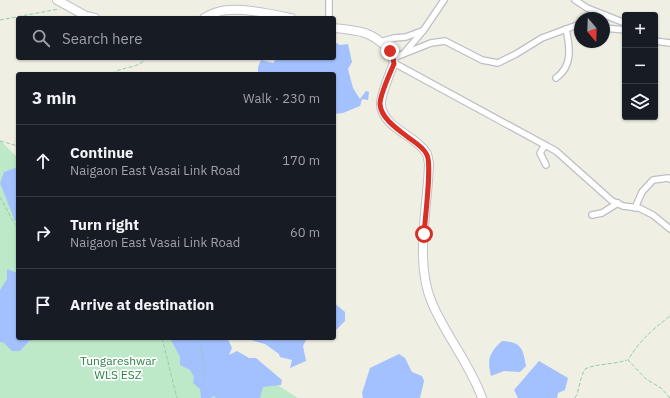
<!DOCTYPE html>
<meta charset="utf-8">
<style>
body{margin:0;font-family:"IBM Plex Sans",sans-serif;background:#20242c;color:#f1f3f6}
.controls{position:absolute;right:12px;top:12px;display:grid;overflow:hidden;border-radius:4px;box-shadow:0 1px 3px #0004}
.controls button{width:36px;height:36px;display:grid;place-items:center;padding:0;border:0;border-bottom:1px solid #363941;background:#171b24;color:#f1f3f6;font:20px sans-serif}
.compass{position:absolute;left:574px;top:12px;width:36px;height:36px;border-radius:50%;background:#171b24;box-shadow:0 1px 3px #0004;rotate:161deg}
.stop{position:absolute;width:12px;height:12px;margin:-9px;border:3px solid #d93025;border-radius:50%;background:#fff}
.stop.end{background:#d93025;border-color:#fff;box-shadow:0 1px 4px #0008}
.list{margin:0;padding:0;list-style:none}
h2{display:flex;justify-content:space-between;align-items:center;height:52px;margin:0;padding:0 16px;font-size:17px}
h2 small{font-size:13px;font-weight:400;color:#9ea1a6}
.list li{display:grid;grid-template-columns:26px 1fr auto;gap:12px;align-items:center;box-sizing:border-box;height:72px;padding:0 16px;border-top:1px solid #363941}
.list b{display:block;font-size:15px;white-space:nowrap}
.list p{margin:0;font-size:13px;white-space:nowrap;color:#9ea1a6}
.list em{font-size:13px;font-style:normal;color:#9ea1a6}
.icon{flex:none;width:22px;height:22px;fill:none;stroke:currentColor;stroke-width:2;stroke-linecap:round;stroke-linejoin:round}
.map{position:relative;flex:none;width:670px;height:398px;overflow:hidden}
.search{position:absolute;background:#171b24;box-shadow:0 1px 3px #0004;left:16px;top:16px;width:320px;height:44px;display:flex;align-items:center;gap:10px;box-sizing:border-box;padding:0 14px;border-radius:4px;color:#9ea1a6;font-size:15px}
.panel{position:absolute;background:#171b24;box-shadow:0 1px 3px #0004;left:16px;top:72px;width:320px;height:268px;border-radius:4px}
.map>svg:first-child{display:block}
</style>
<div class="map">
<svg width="670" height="398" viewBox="0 0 670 398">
<rect width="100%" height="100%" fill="#efefe3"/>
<!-- green -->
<polygon fill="#bee9c8" points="0,140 18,158 18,338 203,338 298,398 0,398"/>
<!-- water -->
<g fill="#a4c1ff">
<polygon points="334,42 340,45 348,44 352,62 348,69 353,88 360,99 366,91 369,92 368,100 362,99 360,106 343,113 334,114 334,74 258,74 258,67 261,60 273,63 277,58 281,60 282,58 334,58"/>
<polygon points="18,167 18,221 15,221 0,183 4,172"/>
<polygon points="7,269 18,273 18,338 41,338 29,341 20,351 12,351 4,343 0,342 0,290 7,279"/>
<polygon points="334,303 345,312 345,321 334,332"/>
<polygon points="170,338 226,338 228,339 232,348 229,355 237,351 249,358 256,358 282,380 281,385 263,387 260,398 215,398 215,396 210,398 201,398 200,389 193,383 194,377 190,370 180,365 180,357"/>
<polygon points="246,338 307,338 303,346 306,361 290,368 292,360 280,357 279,354 265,344 247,339"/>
<path d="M 502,341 C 521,342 523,348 526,366 L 520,372 L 504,371 L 491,376 C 487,359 489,353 502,341 Z"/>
<polygon points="399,354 405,358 412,372 422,376 424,381 420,398 363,398 362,393 370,368"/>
<polygon points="539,361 568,378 565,390 558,393 557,398 518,398 514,390"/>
</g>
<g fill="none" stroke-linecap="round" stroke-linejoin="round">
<!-- street casing -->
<g stroke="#bdbfc6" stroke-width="8">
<g id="street">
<polyline points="575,0 587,8 625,23"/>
<polyline points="329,18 329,0"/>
<polyline points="604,28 625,30"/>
<polyline points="655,41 670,43"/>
<polyline points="380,42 394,38 406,37 422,31"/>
<polyline points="405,52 423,31 444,0"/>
<polyline points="393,58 431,43 445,41 482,60 498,63 516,54 542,38 580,24"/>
<polyline points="394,63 556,151 612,201 623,206 639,208 653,215 670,229"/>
<path d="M 556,78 C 573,66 570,47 566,29"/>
<polyline points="545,145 540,153 546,165"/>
<polyline points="635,208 642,192 653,180 668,178 670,179"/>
<polyline points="592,215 602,213 618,203"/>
</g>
</g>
<!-- secondary casing -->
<g stroke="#c0c1ca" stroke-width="10">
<g id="secondary">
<polyline points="57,0 86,16 95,18"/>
<path d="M 204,18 C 208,16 213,13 218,12 C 237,6 272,14 291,18"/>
<path d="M 334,28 C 344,29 355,30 365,33 C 378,38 392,49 394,63 C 390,73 380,96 381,105 C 383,128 417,136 427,154 C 428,157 428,160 429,163 C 428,208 414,261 432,303 C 446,336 470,364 482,398"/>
</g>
</g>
<!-- path -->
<g stroke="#96cab2" stroke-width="1" stroke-dasharray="4 2" stroke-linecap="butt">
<polyline points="0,20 59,9"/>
<path d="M 112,74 C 123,65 138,70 146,58"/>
<polyline points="0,141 18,146"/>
<polyline points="0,197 13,221 18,227"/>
<polyline points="162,338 177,398"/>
<polyline points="199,338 204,364 204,380"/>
<path d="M 575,398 C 580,390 579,379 585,369 C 598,363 613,365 627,360"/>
<path d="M 670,398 L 661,388 L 646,379 L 628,360 C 641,339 651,331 670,316"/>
</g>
<!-- street -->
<use href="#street" stroke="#fff" stroke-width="5.5"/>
<!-- secondary -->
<use href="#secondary" stroke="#fff" stroke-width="8"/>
</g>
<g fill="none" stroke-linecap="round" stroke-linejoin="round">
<!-- route -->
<path stroke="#d93025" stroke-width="5" d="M 390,51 L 393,58 L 394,64 C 390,73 380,95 380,104 C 381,119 399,130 409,138 C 415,142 424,148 427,155 C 432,165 425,219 424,234"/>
</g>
<g text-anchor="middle" stroke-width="3.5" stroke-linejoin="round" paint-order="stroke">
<!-- park labels -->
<g font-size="12" fill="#2d8346" stroke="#fff">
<text x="118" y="365">Tungareshwar<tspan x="118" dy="14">WLS ESZ</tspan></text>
</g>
</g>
</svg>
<div class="controls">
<button>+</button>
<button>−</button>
<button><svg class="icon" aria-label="layers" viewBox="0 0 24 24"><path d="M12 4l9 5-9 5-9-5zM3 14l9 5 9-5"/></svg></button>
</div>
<svg class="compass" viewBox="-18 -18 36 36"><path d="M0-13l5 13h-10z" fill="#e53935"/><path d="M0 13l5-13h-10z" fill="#9ea1a6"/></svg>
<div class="stop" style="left:424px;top:234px"></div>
<div class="stop end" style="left:390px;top:51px"></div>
<div class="search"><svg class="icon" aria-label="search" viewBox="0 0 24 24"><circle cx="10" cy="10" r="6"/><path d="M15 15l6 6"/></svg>Search here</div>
<section class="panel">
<h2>3 min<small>Walk · 230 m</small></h2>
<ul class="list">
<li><svg class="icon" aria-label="ahead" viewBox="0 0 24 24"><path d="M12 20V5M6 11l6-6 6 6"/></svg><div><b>Continue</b><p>Naigaon East Vasai Link Road</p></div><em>170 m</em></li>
<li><svg class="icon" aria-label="right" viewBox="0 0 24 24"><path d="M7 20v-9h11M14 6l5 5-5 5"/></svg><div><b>Turn right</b><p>Naigaon East Vasai Link Road</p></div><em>60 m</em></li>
<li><svg class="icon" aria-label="arrive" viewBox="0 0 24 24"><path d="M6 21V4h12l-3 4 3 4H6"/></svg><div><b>Arrive at destination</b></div></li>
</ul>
</section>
</div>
